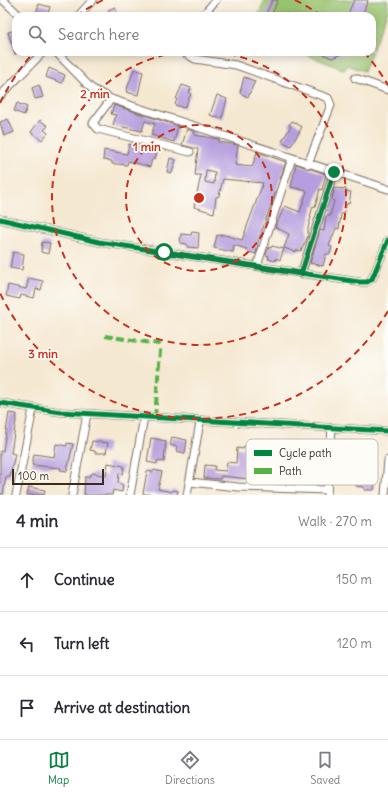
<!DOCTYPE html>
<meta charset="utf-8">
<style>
body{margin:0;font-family:Delius,sans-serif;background:#f7f7f7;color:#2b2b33}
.scale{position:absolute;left:12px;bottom:10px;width:92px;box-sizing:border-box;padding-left:4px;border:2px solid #3b2a1e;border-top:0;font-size:11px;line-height:14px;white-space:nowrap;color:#3b2a1e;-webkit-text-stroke:3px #fdfcf7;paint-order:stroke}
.stop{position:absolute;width:12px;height:12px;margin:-9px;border:3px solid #0b8043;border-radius:50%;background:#fff}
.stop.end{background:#0b8043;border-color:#fff;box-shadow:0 1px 4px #0008}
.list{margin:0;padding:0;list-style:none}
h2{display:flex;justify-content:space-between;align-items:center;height:52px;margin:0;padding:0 16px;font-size:17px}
h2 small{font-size:13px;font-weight:400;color:#7c7c81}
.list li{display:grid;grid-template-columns:26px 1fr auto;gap:12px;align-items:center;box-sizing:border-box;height:64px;padding:0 16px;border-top:1px solid #e1e1e2}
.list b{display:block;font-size:15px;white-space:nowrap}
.list em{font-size:13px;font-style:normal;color:#7c7c81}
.icon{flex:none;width:22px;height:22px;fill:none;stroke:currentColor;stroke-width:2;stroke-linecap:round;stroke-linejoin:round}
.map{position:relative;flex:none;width:388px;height:495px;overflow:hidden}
.search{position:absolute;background:#fff;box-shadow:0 2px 10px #0003;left:12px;right:12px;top:12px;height:44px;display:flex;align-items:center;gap:10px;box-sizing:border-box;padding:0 14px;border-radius:12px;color:#7c7c81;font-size:15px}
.sheet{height:244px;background:#fff}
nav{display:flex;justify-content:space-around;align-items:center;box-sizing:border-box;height:56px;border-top:1px solid #e1e1e2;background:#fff;font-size:11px;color:#7c7c81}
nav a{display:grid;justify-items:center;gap:2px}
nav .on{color:#0b8043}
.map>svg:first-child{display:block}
</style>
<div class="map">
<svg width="388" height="495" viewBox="0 0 388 495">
<rect width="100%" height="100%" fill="#fdfcf7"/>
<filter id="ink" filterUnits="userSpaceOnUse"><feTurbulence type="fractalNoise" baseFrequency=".025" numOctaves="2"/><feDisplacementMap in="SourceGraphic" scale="8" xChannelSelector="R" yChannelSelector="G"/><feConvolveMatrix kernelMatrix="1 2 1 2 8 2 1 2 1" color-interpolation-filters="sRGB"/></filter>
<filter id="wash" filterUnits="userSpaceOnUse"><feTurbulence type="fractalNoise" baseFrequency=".012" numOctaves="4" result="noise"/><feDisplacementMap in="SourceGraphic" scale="16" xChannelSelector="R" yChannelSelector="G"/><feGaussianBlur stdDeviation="0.9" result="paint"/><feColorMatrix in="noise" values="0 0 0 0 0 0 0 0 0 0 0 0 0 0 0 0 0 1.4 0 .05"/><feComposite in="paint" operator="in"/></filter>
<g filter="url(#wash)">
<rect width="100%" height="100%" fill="#f5e8d1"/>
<!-- green -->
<g fill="#9ac36f" stroke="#6a7646">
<polygon points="265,0 388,0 388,10 372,51 372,16 258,16"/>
<polygon points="299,52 372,52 364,71 347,65 345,70"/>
</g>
<g id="blocks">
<!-- building -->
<g fill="#b59ede" fill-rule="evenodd">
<polygon points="272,0 278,0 271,16 265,16"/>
<polygon points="354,0 368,0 362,16 347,16"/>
<polygon points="39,4 50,7 47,16 36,13"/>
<polygon points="115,7 118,16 111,16 108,10"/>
<polygon points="16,30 16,54 15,54 8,32"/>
<polygon points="318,52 346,52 332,58"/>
<polygon points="49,68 65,75 62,83 46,77"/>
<polygon points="134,69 143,72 138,95 126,92"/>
<polygon points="244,77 255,81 248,97 240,93"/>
<polygon points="39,85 43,97 35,99 32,88"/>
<polygon points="182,85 191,88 189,93 191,94 184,108 175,105 177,99 176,99"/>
<polygon points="217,95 227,99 222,119 210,115"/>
<polygon points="17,103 27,107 24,115 14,111"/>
<polygon points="114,105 178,126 174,142 151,135 155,124 145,121 142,131 113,125 116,115 111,114"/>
<polygon points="8,119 14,132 4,136 0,122"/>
<polygon points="40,120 48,126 44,130 48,133 42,140 31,132"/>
<polygon points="292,121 302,127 291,146 282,141 291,126 289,125"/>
<path d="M 187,129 L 195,132 L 194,135 L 219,139 L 219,142 L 238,145 L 235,165 L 252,167 L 257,152 L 286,162 L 257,245 L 258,245 L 256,254 L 246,251 L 247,249 L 234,245 L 233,252 L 214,248 L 217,235 L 221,236 L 221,234 L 242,240 L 263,183 L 223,179 L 219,196 L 216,197 L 214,213 L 194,207 L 201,175 L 195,175 L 198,149 L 182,145 ZM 206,170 L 215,172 L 214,184 L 205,182 Z"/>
<polygon points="133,143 140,145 139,148 157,152 155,159 152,159 150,167 128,161 127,165 117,164 112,164 112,161 103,160 104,150 127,154 129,144 132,145"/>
<polygon points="170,158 176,160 172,173 167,172"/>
<polygon points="296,164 326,174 322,190 320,189 315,207 313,206 310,217 311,217 308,228 308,236 301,251 297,250 296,252 284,248 289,234 275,227 285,206 300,212 307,191 291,187"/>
<polygon points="334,188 346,189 346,191 351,192 349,204 347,203 344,214 341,214 339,229 336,228 329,246 332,247 330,254 326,254 323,266 310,263 320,230 324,231 326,216 330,216 334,201 332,200"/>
<polygon points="192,232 199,233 198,248 187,247 187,244 180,243 181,234 191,235"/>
<polygon points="42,242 50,243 48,254 41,252"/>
<polygon points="272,246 284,249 280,260 276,258 275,261 268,259 269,256 266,255 269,247 271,248"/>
<polygon points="13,252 24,254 22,270 10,268"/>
<polygon points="29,278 43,281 41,290 36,289 34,298 21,295 20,299 6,296 8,285 26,289"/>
<polygon points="9,413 17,414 11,453 15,454 10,477 6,477 3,494 0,494 0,451 3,451"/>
<polygon points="172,437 187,440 185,453 176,451 177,447 170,445"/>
<polygon points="151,438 166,441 164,462 157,461 157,464 147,462"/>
<polygon points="92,441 108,443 106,453 95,453 95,451 90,450"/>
<polygon points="67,443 73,444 67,471 60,470 61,468 32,465 34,454 54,457 56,444 67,446"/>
<polygon points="244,446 275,449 298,449 299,457 254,458 250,479 221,476 220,479 204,478 205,465 215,466 214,470 226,471 227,462 236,463 237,448 243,449"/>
<polygon points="108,463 124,466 123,474 119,473 118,483 123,485 122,492 113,490 112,495 84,495 85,477 89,477 90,475 93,473 106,476"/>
<polygon points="154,470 162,472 158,489 172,492 172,490 178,491 177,495 143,494 147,471 153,472"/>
<polygon points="357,478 375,479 374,490 364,490 364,487 356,486"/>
<polygon points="29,487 45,490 44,495 27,495"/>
</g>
</g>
</g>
<g filter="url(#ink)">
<use href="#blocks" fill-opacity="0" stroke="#7c6c5d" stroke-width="1"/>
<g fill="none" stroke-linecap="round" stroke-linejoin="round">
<!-- street casing -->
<g stroke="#7c6c5d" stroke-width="9">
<g id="street">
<polyline points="3,0 20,16"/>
<polyline points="78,16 93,0"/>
<polyline points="202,16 216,0"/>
<polyline points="56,52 91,88 111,99 388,189"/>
<polyline points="183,52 195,59 236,65 328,98 331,105 308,164"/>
<polyline points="355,78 388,90"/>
<polyline points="0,96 43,52"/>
<polyline points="111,99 93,123 98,129 190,152"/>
<polyline points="0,219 99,242 359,282 367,282 372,279 388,240"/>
<polyline points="257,266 292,158"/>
<polyline points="301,274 334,172"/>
<polyline points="0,403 61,412 388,431"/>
<polyline points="189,482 238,487 327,490"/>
<polyline points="327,494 332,428"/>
<polyline points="16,495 33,409"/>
<polyline points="72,495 87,414"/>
<polyline points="130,495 144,417"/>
<polyline points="187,495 200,422"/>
<polyline points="385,495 388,460"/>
</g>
</g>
<!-- street -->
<use href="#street" stroke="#fff" stroke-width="7"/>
<!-- quiet -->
<polyline stroke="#57b245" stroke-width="4" stroke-dasharray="8 4" stroke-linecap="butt" points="105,336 159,344 160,351 155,418"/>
<!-- cycleway casing -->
<g stroke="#fdfcf7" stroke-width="8">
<g id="cycleway">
<polyline points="0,219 99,242 359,282 367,282 372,279 388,240"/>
<polyline points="0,403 61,412 388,431"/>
</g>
</g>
<!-- cycleway -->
<use href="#cycleway" stroke="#00873e" stroke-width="5"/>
</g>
</g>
<g fill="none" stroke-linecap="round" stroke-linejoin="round" filter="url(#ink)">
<!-- route -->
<polyline stroke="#0b8043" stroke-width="5" points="164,252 301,274 334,172"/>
</g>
<!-- distance rings -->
<g fill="none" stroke="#c8321e" stroke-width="2" stroke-dasharray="7 5">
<circle cx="199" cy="198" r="73"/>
<path d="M217 52A147 147 0 1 1 181 52"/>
<path d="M388 311A220 220 0 0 1 0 293M0 103A220 220 0 0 1 34 52M76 16A220 220 0 0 1 103 0M295 0A220 220 0 0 1 322 16M364 52A220 220 0 0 1 388 85"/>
</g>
<!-- legend -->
<rect x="246" y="439" width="132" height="46" rx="6" fill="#fdfcf7" stroke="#c3bdb6" stroke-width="1"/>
<rect x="254" y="450" width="18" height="6" fill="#00873e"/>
<rect x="254" y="468" width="18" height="6" fill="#57b245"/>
<g font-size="11" fill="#3b2a1e">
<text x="279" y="457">Cycle path</text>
<text x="279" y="475">Path</text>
</g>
<circle cx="199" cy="198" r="6" fill="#c8321e" stroke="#fdfcf7" stroke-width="2"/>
<g font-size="12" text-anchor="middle" font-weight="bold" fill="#c8321e" stroke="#fdfcf7" stroke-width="3.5" stroke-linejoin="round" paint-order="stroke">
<text x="95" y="98">2 min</text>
<text x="147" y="151">1 min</text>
<text x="43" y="358">3 min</text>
</g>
</svg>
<div class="scale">100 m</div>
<div class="stop" style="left:164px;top:252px"></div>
<div class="stop end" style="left:334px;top:172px"></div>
<div class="search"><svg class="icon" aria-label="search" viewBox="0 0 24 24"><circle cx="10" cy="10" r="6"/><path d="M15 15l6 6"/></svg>Search here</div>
</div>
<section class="sheet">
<h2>4 min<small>Walk · 270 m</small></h2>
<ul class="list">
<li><svg class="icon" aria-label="ahead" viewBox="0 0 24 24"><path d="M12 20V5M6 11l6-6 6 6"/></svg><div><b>Continue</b></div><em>150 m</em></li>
<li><svg class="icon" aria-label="left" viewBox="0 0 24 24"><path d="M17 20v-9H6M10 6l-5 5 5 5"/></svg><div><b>Turn left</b></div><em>120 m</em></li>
<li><svg class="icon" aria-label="arrive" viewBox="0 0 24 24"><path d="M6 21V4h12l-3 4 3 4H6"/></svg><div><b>Arrive at destination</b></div></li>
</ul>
</section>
<nav>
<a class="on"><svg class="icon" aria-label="map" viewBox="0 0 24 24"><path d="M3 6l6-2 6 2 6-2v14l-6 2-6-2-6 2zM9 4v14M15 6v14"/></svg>Map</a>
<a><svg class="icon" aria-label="directions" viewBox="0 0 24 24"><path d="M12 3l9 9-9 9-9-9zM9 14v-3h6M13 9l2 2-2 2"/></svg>Directions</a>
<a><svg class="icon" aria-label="saved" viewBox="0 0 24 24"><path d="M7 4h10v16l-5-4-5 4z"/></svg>Saved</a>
</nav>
